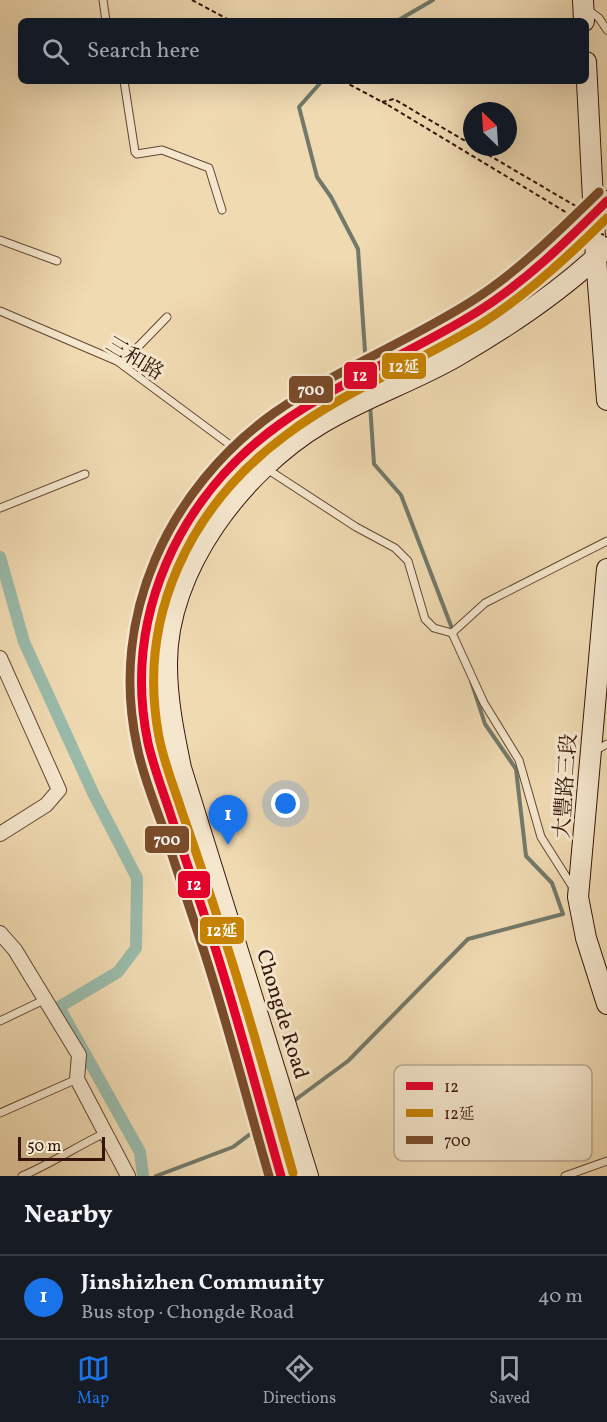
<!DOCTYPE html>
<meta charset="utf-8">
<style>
body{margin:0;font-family:Vollkorn,"Noto Serif TC",serif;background:#242831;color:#f1f3f6}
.compass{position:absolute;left:463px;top:102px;width:54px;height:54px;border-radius:50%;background:#171b24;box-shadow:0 6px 24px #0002;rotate:335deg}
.scale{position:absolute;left:18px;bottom:15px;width:87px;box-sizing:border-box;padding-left:6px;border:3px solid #351509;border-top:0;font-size:16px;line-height:21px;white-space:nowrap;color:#351509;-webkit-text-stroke:4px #f5e7cd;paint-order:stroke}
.you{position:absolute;left:286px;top:804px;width:21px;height:21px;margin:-15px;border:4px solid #fff;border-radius:50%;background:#1a73e8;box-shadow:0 0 0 9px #1a73e833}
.badge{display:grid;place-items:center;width:39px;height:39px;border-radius:50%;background:#1a73e8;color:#fff;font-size:20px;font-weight:700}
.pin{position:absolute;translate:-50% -50px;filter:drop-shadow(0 2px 3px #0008)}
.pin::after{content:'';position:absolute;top:32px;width:21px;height:18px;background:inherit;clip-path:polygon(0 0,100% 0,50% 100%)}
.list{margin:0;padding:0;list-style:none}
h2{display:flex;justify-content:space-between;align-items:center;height:78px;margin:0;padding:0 24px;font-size:26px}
h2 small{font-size:20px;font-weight:400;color:#9ea1a6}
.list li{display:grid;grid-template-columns:39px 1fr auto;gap:18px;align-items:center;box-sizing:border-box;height:84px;padding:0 24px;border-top:2px solid #363941}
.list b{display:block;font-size:22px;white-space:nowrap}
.list p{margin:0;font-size:20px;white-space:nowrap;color:#9ea1a6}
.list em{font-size:20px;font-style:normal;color:#9ea1a6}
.icon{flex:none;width:33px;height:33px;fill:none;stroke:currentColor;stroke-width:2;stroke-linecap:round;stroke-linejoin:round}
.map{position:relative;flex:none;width:607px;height:1176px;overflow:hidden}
.search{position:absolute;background:#171b24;box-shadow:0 6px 24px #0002;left:18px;right:18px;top:18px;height:66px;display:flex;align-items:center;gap:15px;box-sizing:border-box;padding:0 21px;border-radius:9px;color:#9ea1a6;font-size:22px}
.sheet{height:162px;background:#171b24}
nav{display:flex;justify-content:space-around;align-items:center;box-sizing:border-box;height:84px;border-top:2px solid #363941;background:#171b24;font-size:16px;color:#9ea1a6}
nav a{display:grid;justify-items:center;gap:3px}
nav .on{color:#1a73e8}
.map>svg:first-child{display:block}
</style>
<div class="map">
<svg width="607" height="1176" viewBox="0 0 607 1176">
<rect width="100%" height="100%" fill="#f0dab2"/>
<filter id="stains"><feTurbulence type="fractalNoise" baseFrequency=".00333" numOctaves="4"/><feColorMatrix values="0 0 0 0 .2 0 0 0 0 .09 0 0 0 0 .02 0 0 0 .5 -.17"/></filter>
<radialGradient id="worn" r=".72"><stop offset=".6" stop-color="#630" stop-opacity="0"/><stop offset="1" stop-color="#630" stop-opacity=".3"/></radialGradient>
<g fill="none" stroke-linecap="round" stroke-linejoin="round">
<!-- stream -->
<g stroke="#72796a" stroke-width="4">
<polyline points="397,21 433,0"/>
<polyline points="322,81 299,107 317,177 331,197 358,249 366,366"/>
<polyline points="370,404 374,464 401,495 453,631"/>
<polyline points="291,1103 348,1061 468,939 563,914 552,883 526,856 516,769 485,724 471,681"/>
<polyline points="156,1176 233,1147 261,1126"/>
</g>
<!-- canal -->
<polyline stroke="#9abbab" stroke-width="12" points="0,557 24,642 94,795 137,878 136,948 118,972 59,1007 140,1152 143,1176"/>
<!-- lane casing -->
<g stroke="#644633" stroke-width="9">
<g id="lane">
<polyline points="103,0 106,21"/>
<polyline points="587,9 599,18 607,30"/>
<polyline points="124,81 135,152 137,154 162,150 209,168 222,210"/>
<polyline points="0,240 57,261"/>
<polyline points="0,311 117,361 241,453"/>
<polyline points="124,366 134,351 167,317"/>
<polyline points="267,469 356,527 395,548 408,561 425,619 434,628 452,633"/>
<polyline points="0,508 85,474"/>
<polyline points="452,633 484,703 519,760 541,837 574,889"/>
<polyline points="452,633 485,603 607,541"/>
<polyline points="594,751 607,744"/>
<polyline points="0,1021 46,999"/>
<polyline points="0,1113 77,1079"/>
<path d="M 22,1176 C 51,1164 77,1146 105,1133"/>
<polyline points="565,1176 607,1161"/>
</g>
</g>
<!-- street casing -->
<g stroke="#644633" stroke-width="16">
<g id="street">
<polyline points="0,658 59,790 46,805 0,834"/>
<polyline points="0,933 15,950 79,1055 77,1079 128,1176"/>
</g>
</g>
<!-- secondary casing -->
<g stroke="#351509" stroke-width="22">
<g id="secondary">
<polyline points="583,0 584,21"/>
<polyline points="586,62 596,258 607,400"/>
<polyline points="607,569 578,897 586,938 607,1004"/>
<path d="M 281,1176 C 258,1096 237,1014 211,935 C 197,895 184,854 170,813 C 161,787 150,759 146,731 C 125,607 179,495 280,424 C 342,381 413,352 477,312 C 521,285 570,238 607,201"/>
<path d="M 308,1176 L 181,768 C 174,734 167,700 167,665 C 166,569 243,470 322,423 C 365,397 414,381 457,356 C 509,326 563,290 607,247"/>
</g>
</g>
<!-- path -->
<g stroke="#351509" stroke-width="2" stroke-dasharray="4.5 3" stroke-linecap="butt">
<polyline points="192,0 231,21"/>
<polyline points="343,81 388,105"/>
<polyline points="382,102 394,99 472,145"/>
<polyline points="475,147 579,208"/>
</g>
<!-- lane -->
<use href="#lane" stroke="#f5e7cd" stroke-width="7"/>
<!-- street -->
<use href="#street" stroke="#f5e7cd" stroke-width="14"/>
<!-- secondary -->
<use href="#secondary" stroke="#f5e7cd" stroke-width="20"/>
<!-- path-bridge -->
<polyline stroke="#351509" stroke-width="2" stroke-dasharray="4.5 3" stroke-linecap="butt" points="388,105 607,237"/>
<!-- bus-1 casing -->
<g stroke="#f5e7cd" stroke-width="14">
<path id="bus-1" d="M 281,1176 C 258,1096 237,1014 211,935 C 198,897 185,858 172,819 C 164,794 154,769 148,743 C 122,618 178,497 280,424 C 342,380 413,352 477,312 C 525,282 567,241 607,201"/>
</g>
<!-- bus-2 casing -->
<g stroke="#f5e7cd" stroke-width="14">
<path id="bus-2" d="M 293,1173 C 270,1092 249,1011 222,931 C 209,891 196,851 182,812 C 174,787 164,763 159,737 C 136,617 190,506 286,435 C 347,389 420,362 484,322 C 529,293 569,256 607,218"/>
</g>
<!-- bus-3 casing -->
<g stroke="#f5e7cd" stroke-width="14">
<path id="bus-3" d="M 269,1176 C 246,1097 226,1017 200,939 C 187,900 174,861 161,822 C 152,797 142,772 137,746 C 109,616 168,489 274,413 C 337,369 408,342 472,301 C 519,271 559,231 599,192"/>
</g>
<!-- bus-1 -->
<use href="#bus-1" stroke="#e4002b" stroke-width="9"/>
<!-- bus-2 -->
<use href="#bus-2" stroke="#c68202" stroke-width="9"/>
<!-- bus-3 -->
<use href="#bus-3" stroke="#7a4b2a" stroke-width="9"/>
</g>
<g text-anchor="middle" stroke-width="6" stroke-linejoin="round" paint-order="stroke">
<!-- street labels -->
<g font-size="21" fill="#351509" stroke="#f5e7cd">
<text transform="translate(135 358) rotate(31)" y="7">三和路</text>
<text transform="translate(565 786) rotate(-86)" y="7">大豐路三段</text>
<text transform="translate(283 1014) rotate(73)" y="7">Chongde Road</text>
</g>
</g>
<!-- legend -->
<rect x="394" y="1065" width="198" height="96" rx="9" fill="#f5e7cd" stroke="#bba892" stroke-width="1.5"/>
<rect x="406" y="1082" width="27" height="8" fill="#e4002b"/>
<rect x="406" y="1109" width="27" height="8" fill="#c68202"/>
<rect x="406" y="1136" width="27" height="8" fill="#7a4b2a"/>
<g font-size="16" fill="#351509">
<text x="444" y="1092">12</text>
<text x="444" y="1119">12延</text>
<text x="444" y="1146">700</text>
</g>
<g stroke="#f5e7cd" stroke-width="2">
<rect x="381" y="352" width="46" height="28" rx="6" fill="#c68202"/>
<rect x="343" y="361" width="35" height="29" rx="6" fill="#e4002b"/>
<rect x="288" y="375" width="46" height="29" rx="6" fill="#7a4b2a"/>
<rect x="144" y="825" width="46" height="29" rx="6" fill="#7a4b2a"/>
<rect x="177" y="870" width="34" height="29" rx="6" fill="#e4002b"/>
<rect x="199" y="916" width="46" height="29" rx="6" fill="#c68202"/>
</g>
<g font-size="16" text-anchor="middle" font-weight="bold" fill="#fff">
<text x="404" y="372">12延</text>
<text x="360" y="381">12</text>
<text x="311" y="395">700</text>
<text x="167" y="845">700</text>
<text x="194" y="890">12</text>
<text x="222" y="936">12延</text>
</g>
<rect width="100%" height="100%" filter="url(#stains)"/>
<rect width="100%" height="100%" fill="url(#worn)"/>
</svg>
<svg class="compass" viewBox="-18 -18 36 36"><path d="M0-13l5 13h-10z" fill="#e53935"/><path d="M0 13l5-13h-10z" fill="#9ea1a6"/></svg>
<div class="scale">50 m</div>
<div class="you"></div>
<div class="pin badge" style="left:228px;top:845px">1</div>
<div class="search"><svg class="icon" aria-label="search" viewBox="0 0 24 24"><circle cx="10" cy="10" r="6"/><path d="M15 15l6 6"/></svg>Search here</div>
</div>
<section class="sheet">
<h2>Nearby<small></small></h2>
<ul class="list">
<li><span class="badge">1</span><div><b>Jinshizhen Community</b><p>Bus stop · Chongde Road</p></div><em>40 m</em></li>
</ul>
</section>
<nav>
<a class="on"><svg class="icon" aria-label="map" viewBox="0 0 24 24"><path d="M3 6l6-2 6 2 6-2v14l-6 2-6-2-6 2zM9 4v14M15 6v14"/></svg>Map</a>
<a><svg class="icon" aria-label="directions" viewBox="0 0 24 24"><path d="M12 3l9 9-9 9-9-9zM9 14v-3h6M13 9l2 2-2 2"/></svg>Directions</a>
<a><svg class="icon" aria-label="saved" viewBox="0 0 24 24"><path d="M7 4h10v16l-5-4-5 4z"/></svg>Saved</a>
</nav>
